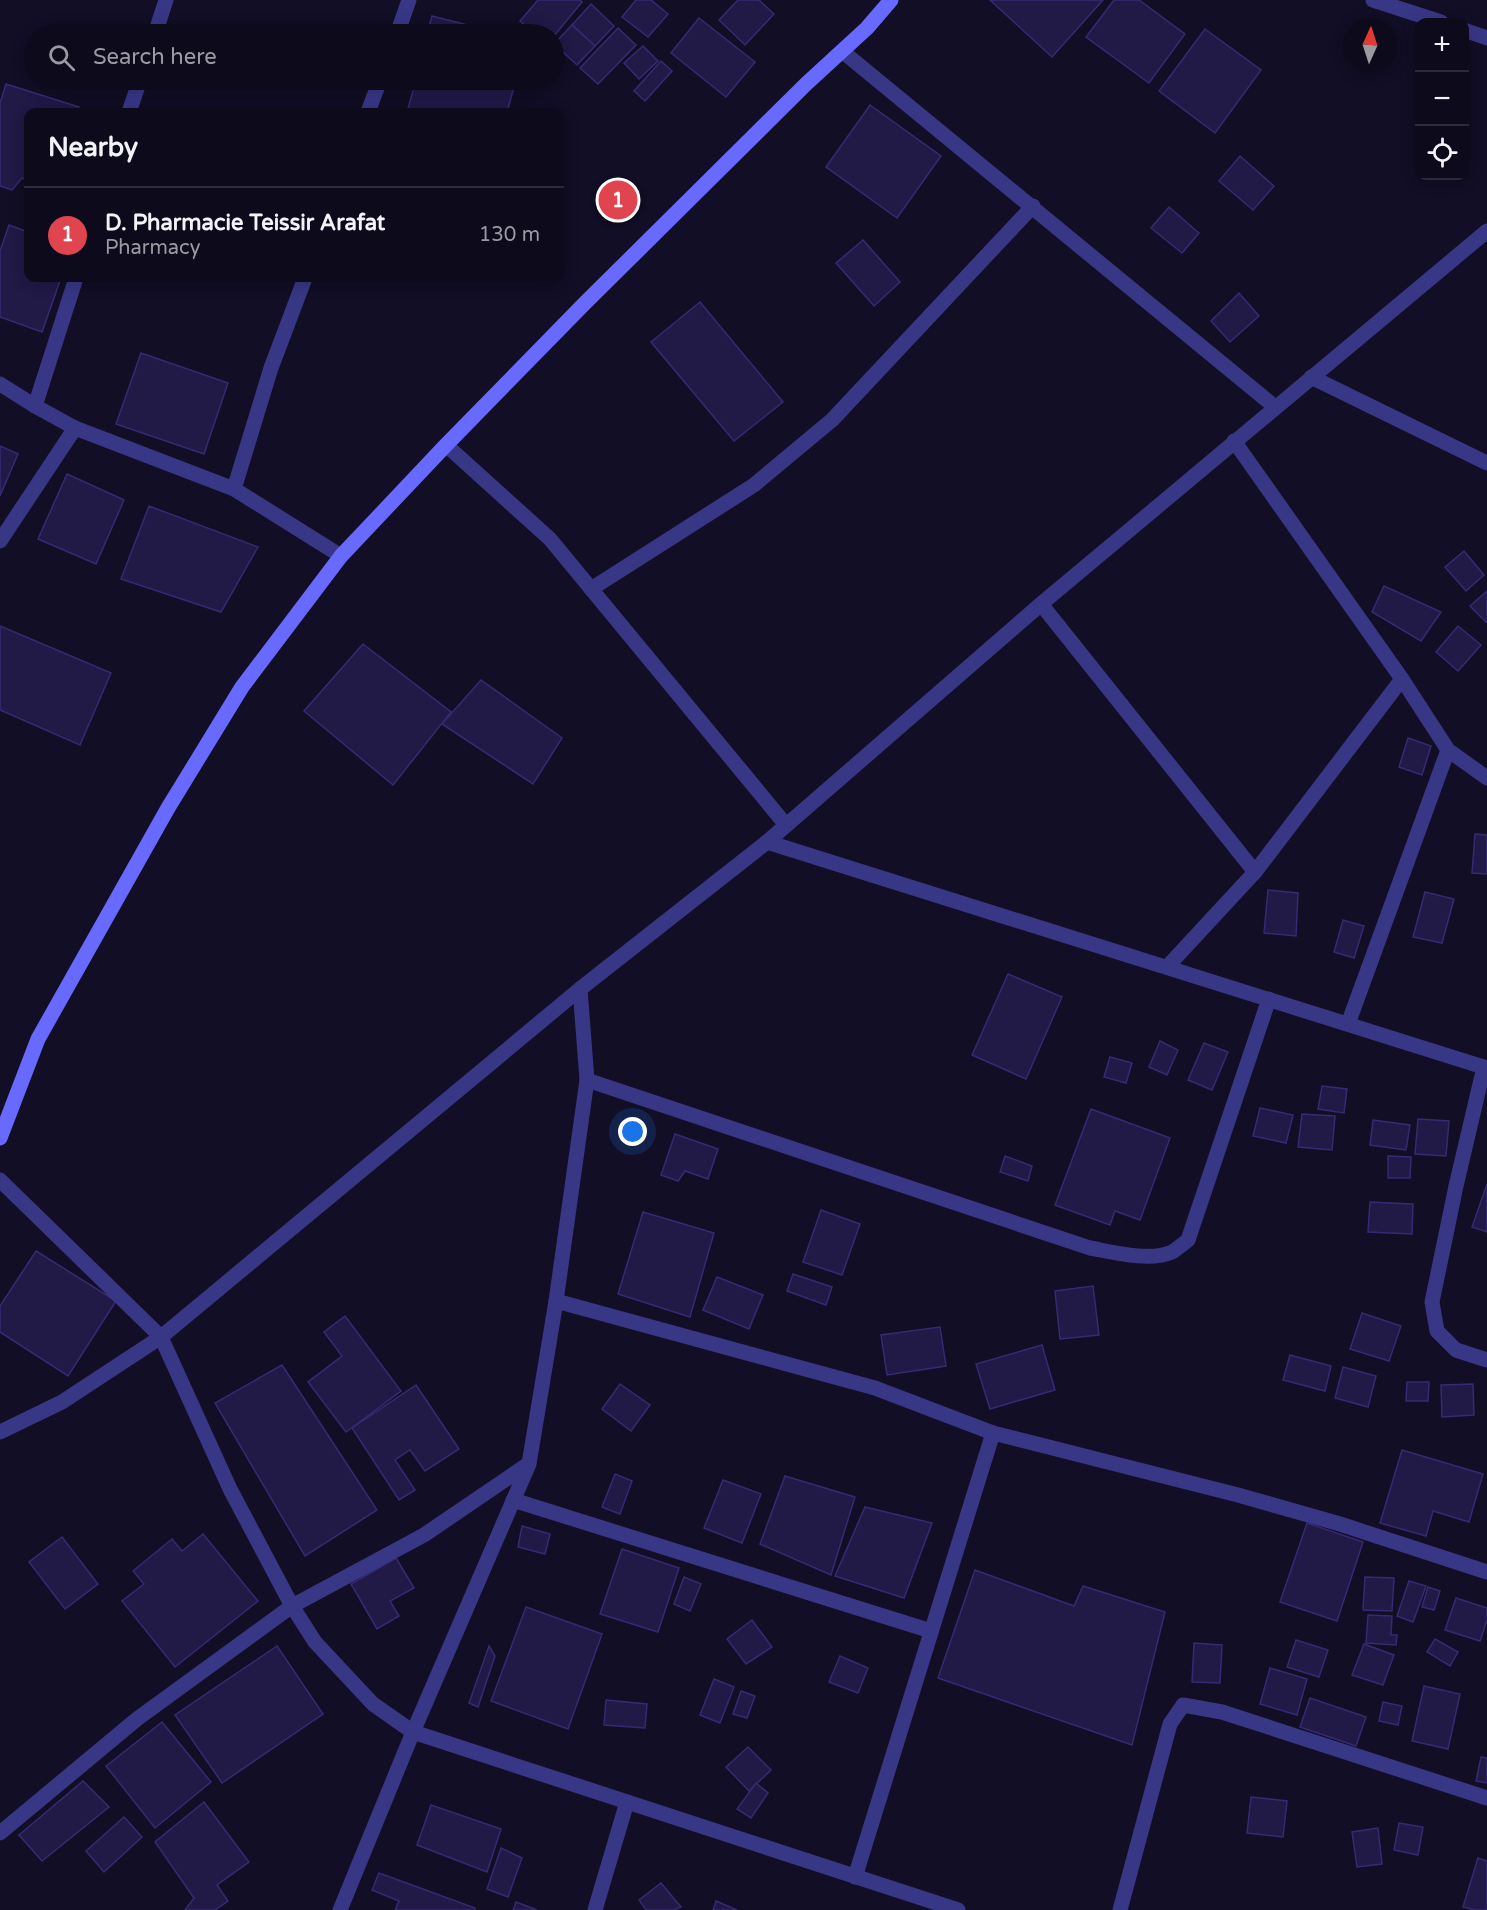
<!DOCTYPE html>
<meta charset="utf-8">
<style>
body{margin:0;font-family:"Varela Round",sans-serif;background:#161325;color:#f1f3f6}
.controls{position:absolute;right:18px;top:18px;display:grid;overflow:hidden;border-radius:12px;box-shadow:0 3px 15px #0003}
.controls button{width:54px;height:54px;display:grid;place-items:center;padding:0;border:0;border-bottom:2px solid #2d2b3b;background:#0d0a1c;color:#f1f3f6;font:30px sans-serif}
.compass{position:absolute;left:1343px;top:18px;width:54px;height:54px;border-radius:50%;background:#0d0a1c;box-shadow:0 3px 15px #0003;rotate:3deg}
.you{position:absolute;left:633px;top:1132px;width:21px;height:21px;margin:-15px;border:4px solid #fff;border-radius:50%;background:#1a73e8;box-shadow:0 0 0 9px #1a73e833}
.badge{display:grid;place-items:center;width:39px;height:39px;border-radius:50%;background:#1a73e8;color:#fff;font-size:20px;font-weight:700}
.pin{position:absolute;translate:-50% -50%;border:3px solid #fff;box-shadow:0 2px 6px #0006}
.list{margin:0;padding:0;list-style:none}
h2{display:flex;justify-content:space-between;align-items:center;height:78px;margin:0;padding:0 24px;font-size:26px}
h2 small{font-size:20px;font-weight:400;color:#9a9aa3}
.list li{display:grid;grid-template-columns:39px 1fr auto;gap:18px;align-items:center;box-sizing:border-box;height:96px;padding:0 24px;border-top:2px solid #2d2b3b}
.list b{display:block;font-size:22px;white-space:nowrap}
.list p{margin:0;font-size:20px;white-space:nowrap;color:#9a9aa3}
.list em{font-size:20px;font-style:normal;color:#9a9aa3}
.icon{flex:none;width:33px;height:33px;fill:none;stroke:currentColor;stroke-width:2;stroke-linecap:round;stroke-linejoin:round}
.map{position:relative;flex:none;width:1487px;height:1910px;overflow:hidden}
.search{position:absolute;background:#0d0a1c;box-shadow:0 3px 15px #0003;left:24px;top:24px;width:540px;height:66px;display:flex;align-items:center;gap:15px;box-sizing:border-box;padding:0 21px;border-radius:33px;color:#9a9aa3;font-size:22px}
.panel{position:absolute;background:#0d0a1c;box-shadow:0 3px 15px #0003;left:24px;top:108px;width:540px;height:174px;border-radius:12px}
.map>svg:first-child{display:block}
</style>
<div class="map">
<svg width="1487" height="1910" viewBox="0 0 1487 1910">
<rect width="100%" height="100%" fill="#110e25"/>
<!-- building -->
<g fill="#211946" stroke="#372a73" stroke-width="1.5">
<polygon points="538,0 580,0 582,2 554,36 554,34 535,34 520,21"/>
<polygon points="636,0 651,0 668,14 648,37 622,17"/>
<polygon points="738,0 759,0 774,14 745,45 719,20"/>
<polygon points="990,0 1103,0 1052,57"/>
<polygon points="1114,0 1139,0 1185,34 1149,83 1086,37"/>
<polygon points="591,4 614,26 595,46 572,25"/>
<polygon points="432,16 503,34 427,34"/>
<polygon points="699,18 755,62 726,97 671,53"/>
<polygon points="572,25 595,46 577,65 554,44"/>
<polygon points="618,28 636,45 598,84 580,68"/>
<polygon points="1205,29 1261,70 1215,133 1159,91"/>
<polygon points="643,46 658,61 639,79 624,63"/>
<polygon points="661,61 672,71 645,101 634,91"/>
<polygon points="416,80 516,80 507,112 407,112"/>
<polygon points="6,84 79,107 77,112 28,112 28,180 22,178 12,190 0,186 0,103"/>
<polygon points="870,105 941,156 897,218 826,167"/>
<polygon points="1240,156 1274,186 1253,210 1219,181"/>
<polygon points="1169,207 1199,233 1182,253 1151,228"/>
<polygon points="9,225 28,232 28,278 61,278 42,332 0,317 0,251"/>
<polygon points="863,240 900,282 874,306 836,263"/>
<polygon points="1239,293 1259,316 1230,342 1211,321"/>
<polygon points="700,302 783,402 734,441 651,342"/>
<polygon points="141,353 228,383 204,454 116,424"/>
<polygon points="0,446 18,454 0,496"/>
<polygon points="67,474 124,500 96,564 38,539"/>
<polygon points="149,506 258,547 221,612 121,579"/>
<polygon points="1464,551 1484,575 1466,591 1445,567"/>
<polygon points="1384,586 1441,612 1421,641 1372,612"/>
<polygon points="1487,591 1487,623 1470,606"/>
<polygon points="0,626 111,673 80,745 0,710"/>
<polygon points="1458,626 1481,645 1458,671 1436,652"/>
<polygon points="363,644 451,712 393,785 304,711"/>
<polygon points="481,680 562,738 533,784 442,724"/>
<polygon points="1408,738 1431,746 1422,775 1399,767"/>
<polygon points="1475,834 1487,835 1487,874 1472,873"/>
<polygon points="1268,890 1298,893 1296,936 1264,933"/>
<polygon points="1425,892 1454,899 1442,943 1413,937"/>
<polygon points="1343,920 1364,926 1354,958 1334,952"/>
<polygon points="1008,974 1062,997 1026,1079 972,1055"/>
<polygon points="1160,1041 1178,1050 1167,1075 1149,1067"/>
<polygon points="1204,1043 1228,1052 1212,1090 1188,1080"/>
<polygon points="1110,1057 1132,1063 1126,1083 1104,1077"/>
<polygon points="1322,1086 1347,1089 1344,1113 1318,1109"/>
<polygon points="1260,1108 1293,1115 1286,1143 1253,1136"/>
<polygon points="1091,1109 1170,1138 1140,1220 1115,1211 1110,1225 1055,1205"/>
<polygon points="1302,1114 1335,1116 1332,1150 1298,1147"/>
<polygon points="1418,1119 1449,1121 1446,1156 1415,1154"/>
<polygon points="1373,1120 1410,1125 1406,1150 1370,1145"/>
<polygon points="675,1134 718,1149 708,1179 685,1171 678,1181 661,1175"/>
<polygon points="1005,1156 1032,1166 1028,1181 1000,1172"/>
<polygon points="1388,1156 1411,1157 1410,1178 1388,1178"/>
<polygon points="1487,1184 1487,1232 1472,1227"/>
<polygon points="1370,1202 1413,1204 1412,1234 1368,1232"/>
<polygon points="821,1210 860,1224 842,1275 803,1262"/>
<polygon points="643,1212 714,1233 690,1317 618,1294"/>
<polygon points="36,1251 116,1301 68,1376 0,1332 0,1306"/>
<polygon points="793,1274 832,1287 826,1305 787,1291"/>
<polygon points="717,1277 763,1295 749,1329 703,1310"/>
<polygon points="1093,1286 1099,1335 1060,1339 1055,1291"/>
<polygon points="1362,1313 1401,1326 1389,1361 1350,1349"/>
<polygon points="345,1316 401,1391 346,1432 308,1382 342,1356 324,1332"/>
<polygon points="940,1327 946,1366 887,1375 881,1335"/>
<polygon points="1042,1345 1055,1390 990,1409 976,1364"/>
<polygon points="1290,1355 1331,1366 1325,1391 1283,1380"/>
<polygon points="282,1365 377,1510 305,1556 215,1403"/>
<polygon points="1343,1367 1376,1376 1368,1407 1335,1398"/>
<polygon points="1407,1382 1429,1382 1428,1401 1406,1401"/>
<polygon points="620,1384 650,1405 631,1431 602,1409"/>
<polygon points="1473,1384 1474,1415 1442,1417 1441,1385"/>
<polygon points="416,1385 459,1449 425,1471 410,1450 395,1460 415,1490 399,1500 352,1428"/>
<polygon points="1402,1450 1483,1474 1469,1522 1433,1511 1426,1536 1380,1523"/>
<polygon points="615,1474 632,1481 620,1514 602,1507"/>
<polygon points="785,1476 855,1497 831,1575 760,1544"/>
<polygon points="723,1480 761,1494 742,1543 704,1528"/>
<polygon points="865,1507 932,1523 904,1598 835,1576"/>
<polygon points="1307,1523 1363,1542 1337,1621 1280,1602"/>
<polygon points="522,1526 550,1534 545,1554 518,1547"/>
<polygon points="203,1534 258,1601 175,1667 122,1601 144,1584 133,1571 172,1539 182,1551"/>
<polygon points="62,1537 98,1584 65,1609 29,1562"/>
<polygon points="622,1549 679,1568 658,1632 600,1614"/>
<polygon points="396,1558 414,1588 390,1601 399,1616 377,1629 351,1584"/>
<polygon points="975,1570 1074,1606 1083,1586 1165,1612 1132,1745 938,1678"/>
<polygon points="684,1577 701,1584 690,1611 674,1604"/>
<polygon points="1365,1577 1394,1578 1392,1611 1363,1610"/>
<polygon points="1409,1581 1426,1586 1413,1622 1397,1616"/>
<polygon points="1428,1587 1440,1591 1434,1610 1422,1607"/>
<polygon points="1456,1598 1487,1608 1487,1620 1480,1641 1445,1630"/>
<polygon points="526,1607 602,1634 568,1729 491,1701"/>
<polygon points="1368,1615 1392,1616 1391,1635 1397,1635 1396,1645 1366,1643"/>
<polygon points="752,1620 772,1647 746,1664 727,1639"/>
<polygon points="1435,1639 1458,1652 1450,1666 1427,1652"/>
<polygon points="1296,1640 1328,1650 1319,1677 1287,1667"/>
<polygon points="1194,1643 1222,1645 1220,1683 1192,1682"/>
<polygon points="1364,1644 1394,1655 1383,1685 1352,1675"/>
<polygon points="277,1646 323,1714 222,1783 175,1715"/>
<polygon points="489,1646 495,1656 478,1707 469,1703"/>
<polygon points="840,1656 868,1668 858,1693 829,1682"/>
<polygon points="1270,1668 1307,1679 1297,1715 1260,1704"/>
<polygon points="714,1679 734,1687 720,1723 700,1715"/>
<polygon points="1424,1686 1460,1694 1448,1749 1412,1741"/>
<polygon points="741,1691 755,1696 747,1718 733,1714"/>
<polygon points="1310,1698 1366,1717 1356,1746 1300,1727"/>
<polygon points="606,1700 647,1704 645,1728 604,1725"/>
<polygon points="1383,1702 1402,1706 1398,1725 1379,1721"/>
<polygon points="162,1722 211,1782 155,1828 106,1766"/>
<polygon points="748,1747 771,1770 749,1791 726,1767"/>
<polygon points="1481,1757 1487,1758 1487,1783 1476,1781"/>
<polygon points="83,1781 109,1807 42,1861 19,1835"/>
<polygon points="756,1783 768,1793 751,1818 737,1809"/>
<polygon points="1251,1797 1287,1801 1283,1837 1247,1833"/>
<polygon points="204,1802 249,1862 217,1885 228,1901 215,1910 185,1910 194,1898 155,1842"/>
<polygon points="431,1805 501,1829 487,1872 417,1845"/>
<polygon points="124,1817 142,1837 104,1872 86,1851"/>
<polygon points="1399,1823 1423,1827 1418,1855 1394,1850"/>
<polygon points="1378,1828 1382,1864 1357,1867 1352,1832"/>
<polygon points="501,1848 522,1858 508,1897 487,1889"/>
<polygon points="1478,1858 1487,1861 1487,1910 1475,1910 1463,1907"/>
<polygon points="379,1873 475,1908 475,1910 395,1910 399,1901 372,1890"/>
<polygon points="661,1883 681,1907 673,1910 646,1910 639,1900"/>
<polygon points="716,1901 737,1910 713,1910"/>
<polygon points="516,1902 537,1910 513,1910"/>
</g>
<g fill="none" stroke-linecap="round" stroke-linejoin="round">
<!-- lane -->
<polyline stroke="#383785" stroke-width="15" points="0,1180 161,1337"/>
<!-- street -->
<g stroke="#383785" stroke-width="15">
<polyline points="1373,0 1441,22"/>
<polyline points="1464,30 1487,38"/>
<polyline points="155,34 166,0"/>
<polyline points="397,34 409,0"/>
<polyline points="842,51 1275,407"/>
<polyline points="129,112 140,80"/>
<polyline points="368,112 380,80"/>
<polyline points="1311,377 1487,463"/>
<polyline points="0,384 35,406 75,428 234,489 341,556"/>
<polyline points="35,406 76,278"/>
<polyline points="1234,441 1402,679 1448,750 1487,778"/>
<polyline points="446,445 550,539 786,825"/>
<polyline points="234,489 271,368 305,278"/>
<polyline points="0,541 75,428"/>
<polyline points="591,589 754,485 832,420 1033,206"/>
<polyline points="1041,604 1255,872"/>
<polyline points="767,842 1487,1068"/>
<polyline points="1167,967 1255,872 1402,679"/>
<polyline points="1348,1024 1448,750"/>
<polyline points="1484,1067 1456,1186 1432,1302 1437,1331 1456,1350 1487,1360"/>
<path d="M 587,1080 L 1090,1248 C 1112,1252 1150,1262 1172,1252 C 1177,1249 1183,1244 1188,1240 L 1269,999"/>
<polyline points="556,1301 875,1388 993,1433 1238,1495 1340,1524 1487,1572"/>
<polyline points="161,1337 230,1489 292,1606 315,1642 373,1704 413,1732 958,1910"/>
<polyline points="0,1432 62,1402 161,1337 580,989 767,842 1041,604 1487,231"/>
<polyline points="513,1500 931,1631"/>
<polyline points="0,1833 137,1719 292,1606 424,1535 527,1465"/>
<polyline points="855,1877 993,1433"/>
<polyline points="340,1910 413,1732 529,1464 556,1301 587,1080 580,989"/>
<polyline points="595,1910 627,1802"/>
<polyline points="1120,1910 1170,1724 1183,1705 1222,1712 1487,1798"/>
</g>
<!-- secondary -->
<polyline stroke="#6869ff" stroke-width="15" points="0,1138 38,1039 168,808 242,687 341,556 446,445 584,304 806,84 867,28 891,0"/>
</g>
</svg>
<div class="controls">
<button>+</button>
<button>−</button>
<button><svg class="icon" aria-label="locate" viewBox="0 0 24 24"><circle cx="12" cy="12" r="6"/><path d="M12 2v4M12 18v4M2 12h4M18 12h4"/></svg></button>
</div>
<svg class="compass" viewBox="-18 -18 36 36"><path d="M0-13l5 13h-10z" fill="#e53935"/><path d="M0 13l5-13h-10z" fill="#9a9aa3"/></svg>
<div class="you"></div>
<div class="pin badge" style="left:618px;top:200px;background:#e0444e">1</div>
<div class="search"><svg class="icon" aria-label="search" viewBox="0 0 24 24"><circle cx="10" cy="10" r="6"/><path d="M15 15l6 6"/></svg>Search here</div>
<section class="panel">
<h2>Nearby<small></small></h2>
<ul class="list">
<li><span class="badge" style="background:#e0444e">1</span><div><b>D. Pharmacie Teissir Arafat</b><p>Pharmacy</p></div><em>130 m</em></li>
</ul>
</section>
</div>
